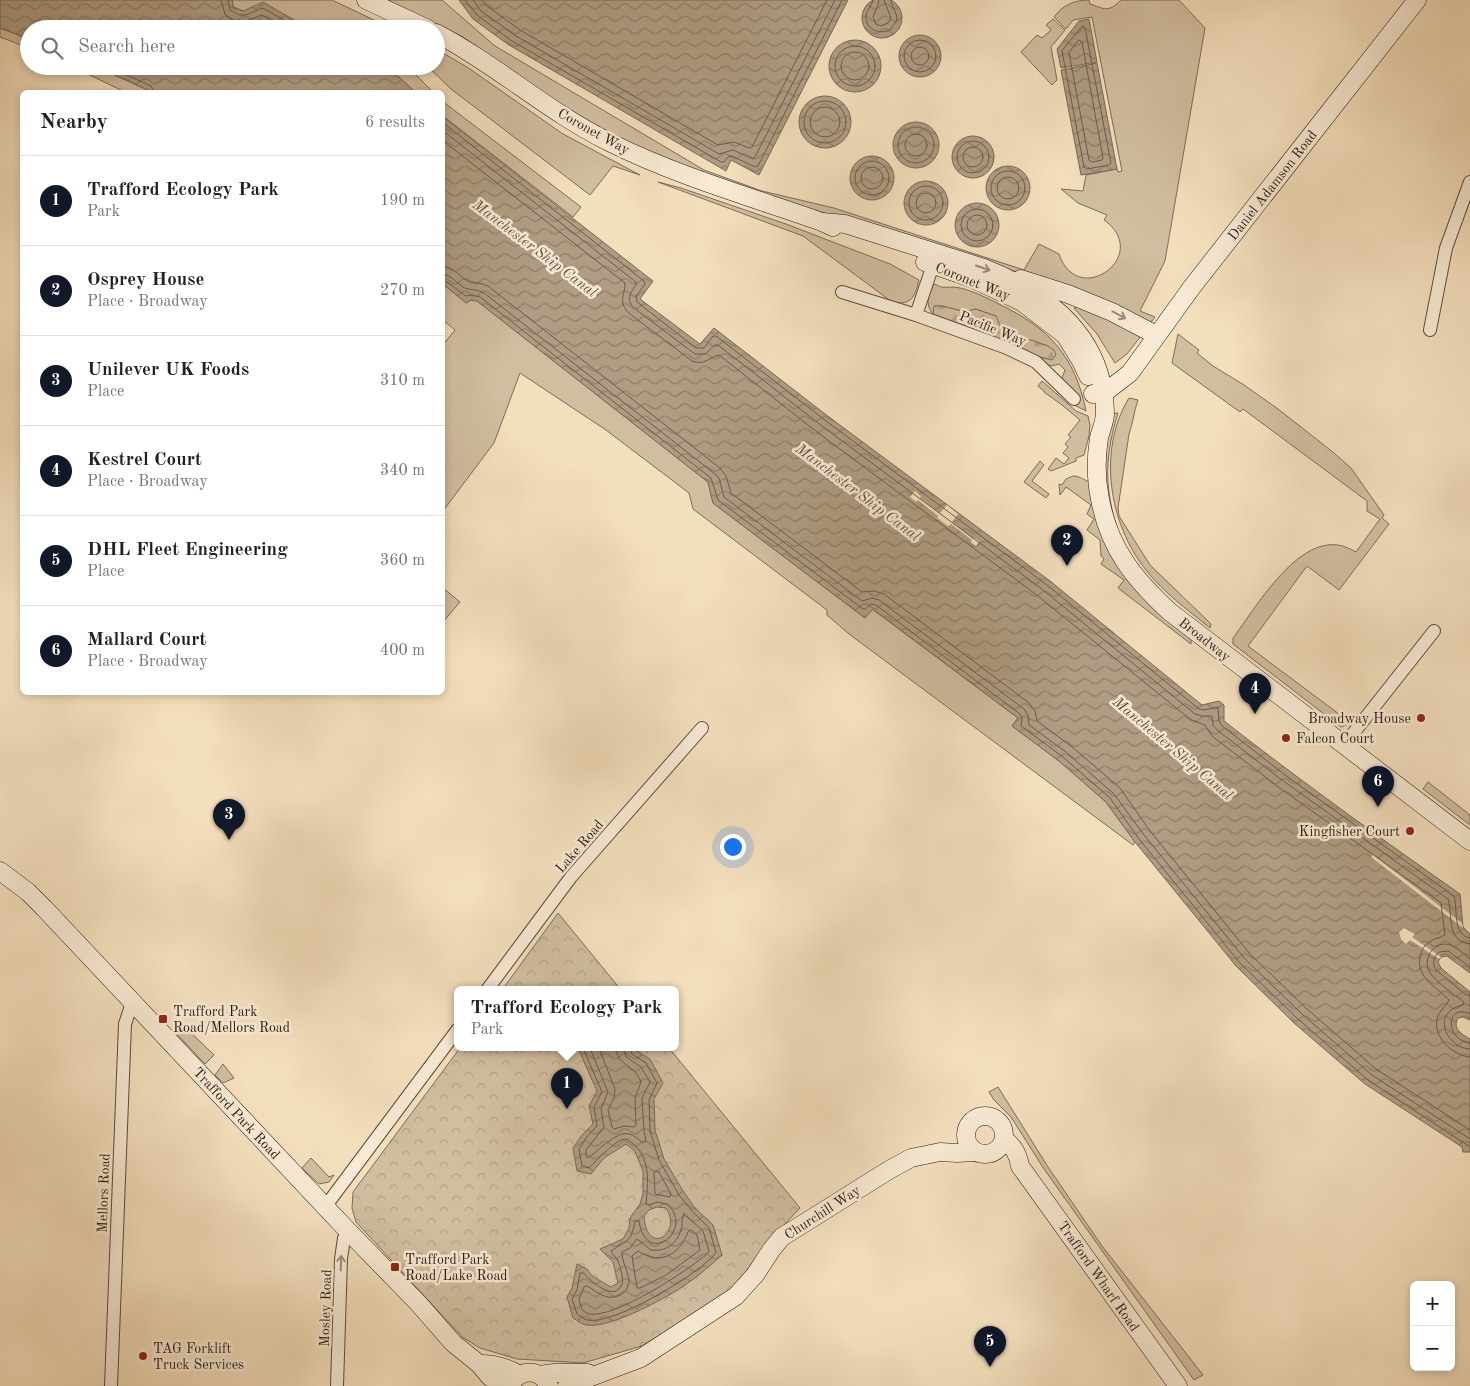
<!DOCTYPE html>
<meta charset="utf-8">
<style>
body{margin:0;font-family:"Old Standard TT",serif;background:#f6f6f6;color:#202124}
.controls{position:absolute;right:15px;bottom:15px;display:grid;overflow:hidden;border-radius:8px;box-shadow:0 2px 8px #0003}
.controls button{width:45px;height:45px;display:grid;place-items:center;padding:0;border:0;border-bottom:1px solid #e0e0e0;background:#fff;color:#202124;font:25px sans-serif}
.you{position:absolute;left:732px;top:846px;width:18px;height:18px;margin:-12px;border:4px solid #fff;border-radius:50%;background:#1a73e8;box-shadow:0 0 0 8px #1a73e833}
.badge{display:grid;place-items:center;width:32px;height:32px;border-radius:50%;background:#111827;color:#fff;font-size:16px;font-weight:700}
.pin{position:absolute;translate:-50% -41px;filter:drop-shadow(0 1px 2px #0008)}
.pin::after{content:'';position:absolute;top:26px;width:18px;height:15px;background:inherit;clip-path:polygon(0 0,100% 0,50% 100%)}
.popup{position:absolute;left:454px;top:986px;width:225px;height:65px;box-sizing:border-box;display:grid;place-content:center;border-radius:8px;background:#fff;filter:drop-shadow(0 1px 4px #0005);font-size:16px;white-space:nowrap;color:#757577}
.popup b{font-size:19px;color:#202124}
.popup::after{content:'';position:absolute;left:50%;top:100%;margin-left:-10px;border:10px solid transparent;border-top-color:#fff}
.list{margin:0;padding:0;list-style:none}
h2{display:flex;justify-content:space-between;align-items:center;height:65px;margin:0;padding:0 20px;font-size:21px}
h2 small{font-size:16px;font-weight:400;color:#757577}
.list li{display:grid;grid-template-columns:32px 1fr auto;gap:15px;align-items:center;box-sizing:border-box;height:90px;padding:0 20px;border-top:1px solid #e0e0e0}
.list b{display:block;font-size:19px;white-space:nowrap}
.list p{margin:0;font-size:16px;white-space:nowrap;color:#757577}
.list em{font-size:16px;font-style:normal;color:#757577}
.icon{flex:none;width:28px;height:28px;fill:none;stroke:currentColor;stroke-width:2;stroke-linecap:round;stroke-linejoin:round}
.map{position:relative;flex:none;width:1470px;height:1386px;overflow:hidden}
.search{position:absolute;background:#fff;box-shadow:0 2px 8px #0003;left:20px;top:20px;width:425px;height:55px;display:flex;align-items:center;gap:12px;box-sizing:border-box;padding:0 18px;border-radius:28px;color:#757577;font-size:19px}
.panel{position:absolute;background:#fff;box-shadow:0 2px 8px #0003;left:20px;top:90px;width:425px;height:605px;border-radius:8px}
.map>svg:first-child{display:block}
</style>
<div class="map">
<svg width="1470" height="1386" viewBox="0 0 1470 1386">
<defs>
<pattern id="forest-firs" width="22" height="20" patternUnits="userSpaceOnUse" patternTransform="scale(1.25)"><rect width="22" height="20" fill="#d1bda0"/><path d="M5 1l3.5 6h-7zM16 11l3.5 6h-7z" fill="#b3a289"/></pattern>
<pattern id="park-crowns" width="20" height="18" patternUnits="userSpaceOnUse" patternTransform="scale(1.25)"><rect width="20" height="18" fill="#d1bda0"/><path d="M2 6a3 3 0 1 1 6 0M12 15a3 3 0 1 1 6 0" fill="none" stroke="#b3a289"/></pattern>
<pattern id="water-waves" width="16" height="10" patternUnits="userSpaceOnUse" patternTransform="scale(1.25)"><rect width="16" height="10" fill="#af9c83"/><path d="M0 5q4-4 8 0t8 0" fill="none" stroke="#8e7e6a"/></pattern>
</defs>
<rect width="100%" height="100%" fill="#f4dfbd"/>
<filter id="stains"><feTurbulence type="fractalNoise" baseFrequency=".004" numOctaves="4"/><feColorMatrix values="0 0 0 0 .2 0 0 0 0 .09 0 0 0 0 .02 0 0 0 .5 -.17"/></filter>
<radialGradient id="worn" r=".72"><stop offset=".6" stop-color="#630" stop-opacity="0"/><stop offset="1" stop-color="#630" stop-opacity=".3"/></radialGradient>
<!-- grass -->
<g fill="#d1bda0" stroke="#7d6b59">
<path d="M 232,0 L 332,0 L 374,20 L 379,29 L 305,29 L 305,27 C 283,15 256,18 233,7 Z"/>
<path d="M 385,0 L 442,0 L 495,46 L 704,170 L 762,191 L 834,208 L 1024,270 L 1039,244 L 1059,254 C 1078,310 1153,255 1104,220 L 1107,215 L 1078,203 L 1061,189 L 1083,191 L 1086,175 L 1117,169 L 1118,172 L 1122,171 L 1092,17 L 1073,20 L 1066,29 L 1054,17 C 1063,5 1074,0 1089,0 L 1090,4 C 1105,9 1108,13 1121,0 L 1179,0 L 1205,28 L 1165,261 L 1140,311 L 1155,317 L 1152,321 L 1148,322 L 1023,274 L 811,209 L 681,165 L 637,147 L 597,126 L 547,96 L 463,37 Z"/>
<polygon points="1053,19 1065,30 1051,47 1057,80 1052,85 1021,52 1037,35 1042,38 1051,30 1046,25"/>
<polygon points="0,28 29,39 29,48 0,37"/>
<polygon points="436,49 467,67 563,134 640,175 613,166 590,195 451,89 427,66 436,66"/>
<polygon points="71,66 95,66 152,92 125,92"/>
<polygon points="381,66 407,66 433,92 415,92 400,78"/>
<polygon points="442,101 581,207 573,217 443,116"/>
<path d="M 658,182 L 681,188 L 786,224 L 890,264 L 919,280 C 915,296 912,306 892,302 L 803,236 Z"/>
<polygon points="443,284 466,303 471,300 477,301 708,482 713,503 865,618 872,609 1018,718 1012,726 1059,761 1106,802 1135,842 1133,845 849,634 827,615 827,610 693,509 689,493 606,430 520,373 494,443 443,511 443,345 455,330 443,320"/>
<path d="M 934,284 C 937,285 939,286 941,287 C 947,288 954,286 960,288 C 973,291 987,298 999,304 C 1049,328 1075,356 1086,411 L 1074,405 L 1080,398 L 1062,378 L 1065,370 L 1059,364 C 1047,368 1044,364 1036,356 L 1040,356 L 1046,359 L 1048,346 L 1001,330 L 996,316 L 975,309 L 966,312 L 942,306 L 935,306 L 933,314 C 925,305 928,294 934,284 Z"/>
<polygon points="1080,307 1087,307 1141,336 1127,354 1115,363 1097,334 1074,308"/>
<path d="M 1178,334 L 1199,350 L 1197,353 L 1213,366 L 1244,385 L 1278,409 L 1334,453 L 1351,468 L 1384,515 L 1382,518 L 1389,524 L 1339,590 L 1307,566 L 1248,646 L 1351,723 L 1341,727 L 1233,644 L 1233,638 C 1255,609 1295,539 1338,545 C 1345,546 1350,549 1356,552 L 1380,519 L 1367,511 L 1367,501 L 1243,409 L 1240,412 L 1172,363 Z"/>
<polygon points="1042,381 1076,411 1088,416 1090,425 1089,436 1084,455 1076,458 1076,461 1051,471 1048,469 1056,458 1064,464 1069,458 1063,453 1068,447 1065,444 1071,437 1068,435 1080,420 1062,405 1044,392 1044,391 1038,386"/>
<path d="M 1129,398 L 1138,400 C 1134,411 1133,423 1129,434 L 1118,508 L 1119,516 L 1150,565 L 1211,624 L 1210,628 C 1188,610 1164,593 1146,570 C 1109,524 1097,450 1129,398 Z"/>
<path d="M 1118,413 C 1105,456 1104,485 1117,528 L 1116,529 L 1106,485 L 1105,465 L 1108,414 Z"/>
<polygon points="1040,461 1044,465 1032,481 1049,494 1046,498 1024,482"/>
<path d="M 1073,476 C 1081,476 1084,481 1091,482 L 1095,512 L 1190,636 L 1188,637 L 1191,640 L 1191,644 L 1118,588 L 1124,580 L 1101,564 L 1104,559 L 1101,556 L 1100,540 L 1087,530 L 1094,519 L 1087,514 L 1091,505 L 1066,487 L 1060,495 L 1059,484 L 1062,485 L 1066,479 Z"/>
<polygon points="443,588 460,602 443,622"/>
<polygon points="1428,782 1470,815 1470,825 1423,789"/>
<polygon points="180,1022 214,1055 205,1064 173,1030"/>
<polygon points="223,1064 234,1078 223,1083 215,1075"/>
<polygon points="998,1087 1048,1167 1102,1246 1203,1375 1194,1380 1044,1169 1011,1117 994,1100 989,1092"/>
<polygon points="311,1158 329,1177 334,1175 329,1182 319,1184 302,1168"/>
</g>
<!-- forest -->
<polygon fill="url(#forest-firs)" stroke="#7d6b59" points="934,306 942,306 966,312 975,309 996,316 1002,330 1048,346 1054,350 1056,355 1052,360 1036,356 985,333 933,314"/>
<!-- park -->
<g fill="url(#park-crowns)" stroke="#7d6b59">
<polygon points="558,913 621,990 502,990"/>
<polygon points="460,1048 669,1048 800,1208 761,1250 734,1289 642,1346 583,1363 517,1359 480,1348 462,1337 356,1222 352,1208 353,1192"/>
</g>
<!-- water -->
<g fill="url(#water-waves)" stroke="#796856" fill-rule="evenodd">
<circle cx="882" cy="18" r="20"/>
<polygon points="0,0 232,0 233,7 243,11 263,2 306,27 305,29 29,29 29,39 0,28"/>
<polygon points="459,0 848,0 759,175 731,160 726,171 509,45 473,19"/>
<polygon points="1089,19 1097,62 1061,68 1057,49 1079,21"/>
<circle cx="920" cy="56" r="21"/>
<circle cx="855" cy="66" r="26"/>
<polygon points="1097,63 1117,169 1081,175 1061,70"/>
<polygon points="95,66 381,66 400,78 415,92 152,92"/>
<circle cx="825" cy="122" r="26"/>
<path d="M 442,116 L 653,281 L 640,299 L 700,344 L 714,328 L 829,417 L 1050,581 L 1202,705 L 1219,701 L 1224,705 L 1224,721 C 1301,781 1380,838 1460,894 L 1463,927 L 1470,934 L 1470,973 L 1447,956 L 1441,957 L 1438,962 L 1441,968 L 1470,992 L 1470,1020 L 1463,1017 L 1458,1018 C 1452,1029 1462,1034 1470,1039 L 1470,1152 L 1463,1152 L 1462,1147 L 1365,1084 L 1294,1023 L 1236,966 L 1135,842 L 1106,802 L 1059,761 L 1012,726 L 1018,718 L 873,609 L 865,618 L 713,503 L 708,482 L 477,301 L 471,300 L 466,303 L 443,284 Z"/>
<circle cx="916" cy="145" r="23"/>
<circle cx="973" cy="157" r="21"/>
<circle cx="872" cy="178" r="22"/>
<circle cx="1008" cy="188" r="22"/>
<circle cx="926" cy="203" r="22"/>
<circle cx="977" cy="225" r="22"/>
<path d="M 578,1048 L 632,1048 L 650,1059 L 663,1083 L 654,1099 L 655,1130 L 664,1159 L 683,1191 L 695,1208 L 713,1225 L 722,1255 C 708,1268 692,1281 676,1291 C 658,1302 607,1329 587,1325 C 582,1325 577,1320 573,1318 L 567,1297 L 572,1288 L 577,1264 L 587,1269 L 592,1276 L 611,1287 L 618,1283 L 613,1262 L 600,1249 L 623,1239 L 629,1228 L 630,1218 L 640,1204 L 643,1194 L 643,1171 L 635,1151 L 626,1144 L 604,1158 L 591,1174 L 577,1171 L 573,1148 L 582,1135 L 593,1124 L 589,1106 L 597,1091 ZM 657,1207 L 666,1208 C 683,1233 647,1258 644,1216 L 649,1210 Z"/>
</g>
<!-- pier -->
<g fill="#f4dfbd">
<polygon points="915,491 921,496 920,498 940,513 947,505 958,514 952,522 973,539 974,538 979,541 976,546 971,542 972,540 951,524 948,526 937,518 938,516 918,500 916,502 910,497"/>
<polygon points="1373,855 1462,923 1463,928 1371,857"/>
<polygon points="1404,928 1415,934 1412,937 1441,957 1439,959 1410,940 1406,944 1401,939 1399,932"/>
</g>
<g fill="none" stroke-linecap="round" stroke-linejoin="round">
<!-- shore -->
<g stroke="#6c5a4a" stroke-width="1">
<path d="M 221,0 L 225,14 C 240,27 246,21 262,15 L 286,29"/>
<path d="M 228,0 L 230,10 C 245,20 248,13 263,8 L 299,29"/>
<polyline points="465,0 477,15 512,41 721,162 724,162 728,157 732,156 755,167 758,166 842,0"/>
<polyline points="473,0 481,11 516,36 719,154 733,150 753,159 755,157 835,0"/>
<polyline points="482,0 487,6 520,30 718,145 734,142 749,148 752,147 827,0"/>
<path d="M 873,0 C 872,6 867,9 866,16 C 865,29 879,35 890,30 L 897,20 C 897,11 891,7 891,0"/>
<polyline points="879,0 878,5 873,17 876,24 881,26 888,23 891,18 884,0"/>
<polygon points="1083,26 1085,28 1111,163 1109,165 1087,169 1084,167 1062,51"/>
<polygon points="1079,40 1082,42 1103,158 1102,160 1092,162 1089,160 1069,53"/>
<circle cx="920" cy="56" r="16"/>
<circle cx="855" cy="66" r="20"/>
<circle cx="920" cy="56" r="9"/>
<circle cx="855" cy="66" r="14"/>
<polyline points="107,66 151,86 154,92"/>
<circle cx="825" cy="122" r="21"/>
<circle cx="825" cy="122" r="15"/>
<path d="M 442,122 L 644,281 L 645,284 L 636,296 L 637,302 L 696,348 L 704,348 L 713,336 L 716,336 L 826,421 L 1047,585 L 1199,709 L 1204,710 L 1218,707 L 1219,721 L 1221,725 L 1285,775 L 1454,896 C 1458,909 1452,935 1470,938"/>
<circle cx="916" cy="145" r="18"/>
<path d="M 442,130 L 636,282 L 636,285 C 630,293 626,300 634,308 L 695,354 L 705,354 L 715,345 L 718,345 L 822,426 L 1043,590 L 1195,714 L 1202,716 L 1212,716 L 1213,725 L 1217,730 L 1282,780 L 1448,899 C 1453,915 1446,942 1470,944"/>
<circle cx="916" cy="145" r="11"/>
<path d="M 442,140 L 625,283 C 625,296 617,302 630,314 L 692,361 C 706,366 708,357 719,355 L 817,432 L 1038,596 L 1191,720 L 1205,725 L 1212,736 L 1277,786 L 1441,903 L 1445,935 C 1441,938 1435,938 1431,941 C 1425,944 1421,950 1420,957 C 1416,978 1437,987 1449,1000 C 1446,1006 1439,1011 1437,1019 C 1433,1037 1453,1056 1470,1057"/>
<circle cx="973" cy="157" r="16"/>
<circle cx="973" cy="157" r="10"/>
<circle cx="872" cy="178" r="17"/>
<circle cx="872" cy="178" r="11"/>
<circle cx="1008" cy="188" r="17"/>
<circle cx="1008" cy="188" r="11"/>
<circle cx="926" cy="203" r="17"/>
<circle cx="926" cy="203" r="10"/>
<circle cx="977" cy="225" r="16"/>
<circle cx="977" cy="225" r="10"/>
<path d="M 442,267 C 455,267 458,276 468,281 C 474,283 482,283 488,286 L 720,468 L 726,476 L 731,493 L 862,592 L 874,591 L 884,594 L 1029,703 L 1035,711 L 1037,721 L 1071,746 L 1120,788 L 1150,831 L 1250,954 L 1307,1009 L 1376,1069 L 1470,1130"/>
<path d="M 442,274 C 454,275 458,287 468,289 C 474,290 478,290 484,293 L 715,474 L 719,478 L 724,497 L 862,601 L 872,598 L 879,600 L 1024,709 L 1028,715 L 1029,725 L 1066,752 L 1114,794 L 1144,835 L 1245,959 L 1302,1014 L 1372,1075 L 1470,1139"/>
<polyline points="442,281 447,282 466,296 472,295 480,297 711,478 718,500 863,609 865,609 871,604 876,605 1020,714 1022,718 1021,726 1063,757 1110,798 1139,839 1240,963 1298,1019 1368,1080 1470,1147"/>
<path d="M 1470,959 C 1464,954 1458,948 1451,945 C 1436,940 1422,956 1429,971 C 1434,981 1455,995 1464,1002 L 1463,1005 C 1430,1012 1446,1048 1470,1049"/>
<path d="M 1470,967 L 1448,951 L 1439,952 C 1433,957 1432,963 1436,970 L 1465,994 L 1470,996"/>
<path d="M 1470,1014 C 1446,1002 1444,1040 1470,1043"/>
<path d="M 583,1048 L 602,1092 L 594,1107 L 597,1126 L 586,1138 L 579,1149 L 582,1166 L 589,1168 C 596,1161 615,1140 625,1139 C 628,1139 630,1141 632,1143 C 651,1157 648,1183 646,1204 L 649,1205 L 657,1202 L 667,1204 C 696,1229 646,1269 639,1221 L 635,1221 C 631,1243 627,1240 611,1251 C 612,1255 616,1257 618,1261 C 620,1265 624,1280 622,1284 C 615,1303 590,1281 584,1273 L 580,1273 L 577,1290 L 572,1299 L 577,1314 C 580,1316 584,1319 587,1320 C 613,1326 699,1274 716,1253 L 709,1228 L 692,1211 L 679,1195 L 659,1160 L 650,1131 L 649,1100 L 657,1083 L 646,1063 L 632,1054 L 630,1048"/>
<path d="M 590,1048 L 608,1092 L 601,1109 L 604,1127 L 586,1150 L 586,1156 L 588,1158 C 597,1152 617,1130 629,1134 C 634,1135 639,1140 643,1143 L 646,1141 L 644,1131 L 642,1098 L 650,1082 L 641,1067 L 626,1057 L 624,1048"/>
<path d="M 599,1048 L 615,1089 L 614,1098 L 608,1110 L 612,1127 L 614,1129 L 624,1126 L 634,1127 L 636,1125 L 635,1098 L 641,1082 C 639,1078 637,1074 634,1071 C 625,1063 617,1061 616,1048"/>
<polygon points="656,1171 659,1172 671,1194 670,1197 655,1194 654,1173"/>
<path d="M 684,1214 L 703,1231 L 709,1251 L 708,1253 C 689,1270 614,1319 589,1314 C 588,1314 583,1311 582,1310 L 579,1299 L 584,1287 L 587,1286 C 599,1293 609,1303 623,1293 C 627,1290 629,1285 629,1279 C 627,1270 622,1261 622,1252 L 630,1248 L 637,1239 L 651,1250 C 665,1252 677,1244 681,1230 C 683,1224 681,1219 684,1214 Z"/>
<path d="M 691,1230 L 697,1235 L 700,1250 L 666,1275 L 640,1288 L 637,1288 L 632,1256 L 638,1251 C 661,1266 679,1255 688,1232 Z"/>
</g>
<!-- street casing -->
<g stroke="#5c4a3d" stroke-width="14">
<g id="street">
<polyline points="842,292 916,315 1007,348 1036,362 1074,399"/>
<polyline points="916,315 935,259"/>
<polyline points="1430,330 1446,248 1470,182"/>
<polyline points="1344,745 1434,631"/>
<polyline points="487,990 571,877 702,728"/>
<polyline points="325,1207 458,1029"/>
<polyline points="111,1386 125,1024 130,1009 136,1005"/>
<polyline points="337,1386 341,1259 344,1238 349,1232"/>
</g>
</g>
<!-- secondary casing -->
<g stroke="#291912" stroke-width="19">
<g id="secondary">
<polyline points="366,0 428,29"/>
<path d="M 436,33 C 497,65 548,112 609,142 C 677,176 751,197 822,222 L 833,227"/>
<path d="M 822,222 L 845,224 L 984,268 C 1049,294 1104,337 1105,413 C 1105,422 1101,429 1099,438 C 1096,457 1096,480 1100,499 C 1109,548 1134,579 1170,612 L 1470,841"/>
<polyline points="925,262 971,278 1022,302 1065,335 1081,361 1088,376"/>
<polyline points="1021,279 1068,294 1112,312 1156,335"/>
<polyline points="1093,394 1108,390 1130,373 1192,287 1417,0"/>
<polyline points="0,871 28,892 44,908 349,1232 418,1303 453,1343 479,1364 490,1377 505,1386"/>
<circle cx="985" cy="1135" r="19"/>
<path d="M 1004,1139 C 1014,1147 1018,1154 1020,1166 L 1178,1386"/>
<path d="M 479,1364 C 493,1364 507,1367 519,1375"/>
<polyline points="540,1375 554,1373 588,1373"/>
<path d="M 510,1386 C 519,1368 540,1368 549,1386"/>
<polyline points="567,1386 641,1358 736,1296 755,1275 772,1249 782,1237 889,1170 911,1158 940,1152 957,1153 976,1152"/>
</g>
</g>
<!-- street -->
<use href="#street" stroke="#f8ead4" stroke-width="12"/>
<!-- secondary -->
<use href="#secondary" stroke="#f8ead4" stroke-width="18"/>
</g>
<!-- one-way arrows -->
<defs><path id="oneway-shaft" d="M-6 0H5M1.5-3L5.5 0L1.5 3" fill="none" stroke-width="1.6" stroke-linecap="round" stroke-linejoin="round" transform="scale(1.25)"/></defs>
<g stroke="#9b8c7d">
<use href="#oneway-shaft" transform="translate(983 268) rotate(19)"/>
<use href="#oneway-shaft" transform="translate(1119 315) rotate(28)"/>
<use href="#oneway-shaft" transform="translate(341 1263) rotate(-88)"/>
</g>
<!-- markers -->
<g fill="#8f2418" stroke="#f8ead4" stroke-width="2">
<circle cx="1421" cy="718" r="5"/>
<circle cx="1286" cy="738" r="5"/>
<circle cx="1410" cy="831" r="5"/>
<rect x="158" y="1014" width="10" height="10" rx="2.5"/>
<rect x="390" y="1262" width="10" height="10" rx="2.5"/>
<circle cx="143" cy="1356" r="5"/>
</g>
<g text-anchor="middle" stroke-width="5" stroke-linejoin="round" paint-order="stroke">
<!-- street labels -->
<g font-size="14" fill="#291912" stroke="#f8ead4">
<text transform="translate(594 131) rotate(29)" y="5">Coronet Way</text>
<text transform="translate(1272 185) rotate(-52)" y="5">Daniel Adamson Road</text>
<text transform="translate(973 281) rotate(22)" y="5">Coronet Way</text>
<text transform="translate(993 328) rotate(22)" y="5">Pacific Way</text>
<text transform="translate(1205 639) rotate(38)" y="5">Broadway</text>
<text transform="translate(579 846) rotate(-49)" y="5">Lake Road</text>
<text transform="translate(237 1113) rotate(47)" y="5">Trafford Park Road</text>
<text transform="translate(103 1193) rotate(-88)" y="5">Mellors Road</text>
<text transform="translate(822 1212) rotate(-33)" y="5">Churchill Way</text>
<text transform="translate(1099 1276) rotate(55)" y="5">Trafford Wharf Road</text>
<text transform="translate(325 1308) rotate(-88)" y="5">Mosley Road</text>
</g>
<!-- poi labels -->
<g font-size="14" fill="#291912" stroke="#f8ead4" text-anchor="start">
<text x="1411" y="723" text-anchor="end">Broadway House</text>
<text x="1296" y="743">Falcon Court</text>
<text x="1400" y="836" text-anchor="end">Kingfisher Court</text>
<text x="173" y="1016">Trafford Park<tspan x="173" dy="16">Road/Mellors Road</tspan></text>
<text x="405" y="1264">Trafford Park<tspan x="405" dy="16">Road/Lake Road</tspan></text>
<text x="153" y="1353">TAG Forklift<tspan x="153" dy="16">Truck Services</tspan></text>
</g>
<!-- water labels -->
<g font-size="15" font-style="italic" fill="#5f4d3f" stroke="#f8ead4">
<text transform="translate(535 248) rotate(37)" y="5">Manchester Ship Canal</text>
<text transform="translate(858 492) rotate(37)" y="5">Manchester Ship Canal</text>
<text transform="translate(1173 748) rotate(40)" y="5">Manchester Ship Canal</text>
</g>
</g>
<rect width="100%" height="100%" filter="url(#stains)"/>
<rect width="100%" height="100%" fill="url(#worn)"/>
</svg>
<div class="controls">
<button>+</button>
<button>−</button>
</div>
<div class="you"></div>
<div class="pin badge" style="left:567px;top:1109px">1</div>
<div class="popup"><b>Trafford Ecology Park</b>Park</div>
<div class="pin badge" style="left:1067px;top:566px">2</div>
<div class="pin badge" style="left:229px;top:840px">3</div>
<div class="pin badge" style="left:1255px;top:714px">4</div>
<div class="pin badge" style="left:990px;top:1367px">5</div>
<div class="pin badge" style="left:1378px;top:807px">6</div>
<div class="search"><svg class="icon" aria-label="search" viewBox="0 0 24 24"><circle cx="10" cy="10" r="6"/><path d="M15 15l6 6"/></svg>Search here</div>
<section class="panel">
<h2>Nearby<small>6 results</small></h2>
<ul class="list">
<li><span class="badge">1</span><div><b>Trafford Ecology Park</b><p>Park</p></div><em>190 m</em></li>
<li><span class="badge">2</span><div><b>Osprey House</b><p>Place · Broadway</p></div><em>270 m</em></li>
<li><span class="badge">3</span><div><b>Unilever UK Foods</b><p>Place</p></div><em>310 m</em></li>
<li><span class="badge">4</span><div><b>Kestrel Court</b><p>Place · Broadway</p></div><em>340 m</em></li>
<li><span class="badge">5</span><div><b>DHL Fleet Engineering</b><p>Place</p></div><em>360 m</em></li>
<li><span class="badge">6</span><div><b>Mallard Court</b><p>Place · Broadway</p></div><em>400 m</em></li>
</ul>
</section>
</div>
